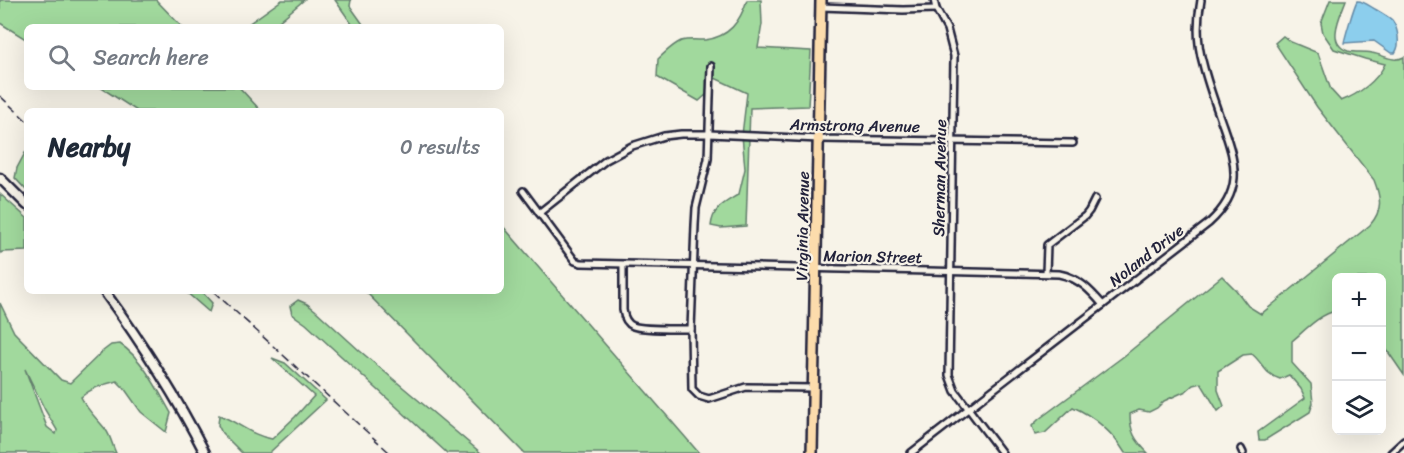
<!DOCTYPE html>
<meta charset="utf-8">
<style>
body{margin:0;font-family:Sriracha,sans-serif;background:#f2f2f3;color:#1f2937}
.controls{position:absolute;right:18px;bottom:18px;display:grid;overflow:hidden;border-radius:9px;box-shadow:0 6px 24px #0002}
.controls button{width:54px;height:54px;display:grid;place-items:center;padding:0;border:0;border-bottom:2px solid #e0e1e3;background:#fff;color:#1f2937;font:30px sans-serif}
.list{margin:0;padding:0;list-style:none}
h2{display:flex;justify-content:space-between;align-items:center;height:78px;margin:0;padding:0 24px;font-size:26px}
h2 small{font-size:20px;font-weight:400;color:#747a83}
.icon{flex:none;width:33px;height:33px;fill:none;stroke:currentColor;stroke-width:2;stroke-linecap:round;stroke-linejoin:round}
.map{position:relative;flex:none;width:1404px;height:453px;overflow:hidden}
.search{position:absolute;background:#fff;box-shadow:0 6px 24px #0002;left:24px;top:24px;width:480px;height:66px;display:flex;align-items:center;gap:15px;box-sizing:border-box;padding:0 21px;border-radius:9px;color:#747a83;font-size:22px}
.panel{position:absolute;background:#fff;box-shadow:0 6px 24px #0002;left:24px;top:108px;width:480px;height:186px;border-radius:9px}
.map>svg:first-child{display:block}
</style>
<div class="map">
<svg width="1404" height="453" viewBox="0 0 1404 453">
<rect width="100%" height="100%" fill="#f7f3e8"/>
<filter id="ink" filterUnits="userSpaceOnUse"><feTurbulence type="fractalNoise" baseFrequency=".0167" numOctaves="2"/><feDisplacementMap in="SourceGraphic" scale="12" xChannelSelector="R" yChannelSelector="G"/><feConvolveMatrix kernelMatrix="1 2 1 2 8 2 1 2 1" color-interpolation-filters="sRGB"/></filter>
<g filter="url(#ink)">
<!-- green -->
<g fill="#a1d99d" stroke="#627e6c" stroke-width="1.5" fill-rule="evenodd">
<polygon points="0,0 156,0 182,27 27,27 27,40 0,23"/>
<polygon points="282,0 304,0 272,27 244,27"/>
<polygon points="335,0 351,0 350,6 365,27 354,27"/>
<path d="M 747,0 L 761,0 L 762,24 L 758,48 L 811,51 L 808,106 L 750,108 L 746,226 L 721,228 L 711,226 C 713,207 725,203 739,194 L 745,169 L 742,135 L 747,93 L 715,78 L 708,93 L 699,101 L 657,77 L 658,59 C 665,53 672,45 681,41 C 688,39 697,40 705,40 C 729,37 740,22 747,0 Z"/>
<path d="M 1330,0 L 1346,0 C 1341,14 1325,44 1348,51 C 1356,53 1364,51 1372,53 C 1384,55 1393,63 1404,57 L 1404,375 L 1382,343 L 1382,278 L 1336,278 L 1336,311 C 1321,313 1303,332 1292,341 L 1292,363 L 1311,384 L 1313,403 L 1310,412 L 1265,440 L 1259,440 L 1258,432 L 1305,398 L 1301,389 L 1289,375 L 1280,379 C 1264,374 1264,364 1252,354 L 1243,355 L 1218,371 L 1218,390 L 1224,406 L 1218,411 L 1201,383 L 1193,385 L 1186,391 L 1164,401 L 1157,408 L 1149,412 L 1139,410 L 1130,414 C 1130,432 1135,440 1148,453 L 1125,453 C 1113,433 1094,416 1073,407 L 1045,433 L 1035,435 L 1032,426 L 1039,419 L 1124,356 L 1222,276 L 1236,290 L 1248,306 L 1261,314 L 1370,225 C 1383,210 1381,198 1374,180 L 1317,107 L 1275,43 L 1283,36 L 1291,42 L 1318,53 L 1331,90 L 1341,101 C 1359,94 1377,81 1385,64 L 1365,59 L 1334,49 L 1323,33 L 1321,23 Z"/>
<polygon points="100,87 239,87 261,111 137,111"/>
<polygon points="25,153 27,156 27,191 15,178 17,168"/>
<polygon points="0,194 27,218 27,251 2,252 0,254"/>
<polygon points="501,224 699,453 524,453 365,291 501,291"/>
<polygon points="185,291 201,291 212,303 209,312"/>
<polygon points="298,300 307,304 315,310 360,351 481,453 447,453 306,324 292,314 290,306"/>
<path d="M 0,303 L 14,332 L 61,380 L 70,383 L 103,351 L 111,345 L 120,344 C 142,358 158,390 171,413 L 166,432 L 141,412 L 124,388 L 117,381 C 104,384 91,388 81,397 C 88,412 96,417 106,430 C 111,437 112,445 116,453 L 0,453 ZM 25,369 L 45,410 L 57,430 L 56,434 L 47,427 Z"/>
<path d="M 272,358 L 285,363 L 326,400 L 269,453 L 242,453 L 222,433 L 218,425 L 219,415 C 238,422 252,436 272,439 L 295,417 L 314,396 Z"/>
</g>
<!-- water -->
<path fill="#8cceed" stroke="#6289a6" stroke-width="1.5" d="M 1357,1 C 1359,1 1361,1 1362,2 C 1364,2 1390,18 1392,20 C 1398,28 1401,45 1395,53 L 1391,53 L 1374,41 L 1344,43 C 1345,37 1354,6 1357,1 Z"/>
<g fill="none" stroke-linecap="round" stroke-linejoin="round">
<!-- street casing -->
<g stroke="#22223b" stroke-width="10">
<g id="street">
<polyline points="934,0 936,9 947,29 954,56 949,375 955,391 1002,453"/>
<polyline points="821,7 903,10 936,9"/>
<polyline points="711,66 708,159 696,208 695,225 691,329 692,389 699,396 709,399 746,387 814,388"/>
<path d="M 523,191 L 575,261 L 581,263 L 1059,274 C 1079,278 1090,290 1103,305"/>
<polyline points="539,213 606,160 632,146 664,136 681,134 709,134 819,139 1073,143"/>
<path d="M 623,265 L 623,310 C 624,317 626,323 633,326 C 643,330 679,329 691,329"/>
<polyline points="1046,273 1047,245 1085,216 1089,211 1095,199"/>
<polyline points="1241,449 1243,453"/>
<path d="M 911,453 L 1209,223 C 1243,192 1237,166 1223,126 C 1216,106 1208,85 1203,64 C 1197,44 1197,21 1201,0"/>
<polyline points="1391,453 1404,441"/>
</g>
</g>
<!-- secondary casing -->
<g stroke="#22223b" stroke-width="13">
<g id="secondary">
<polyline points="0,178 27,205"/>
<path d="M 104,291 C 142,343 176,396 205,453"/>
</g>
</g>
<!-- primary casing -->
<g stroke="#22223b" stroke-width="14">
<polyline id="primary" points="812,453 821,0"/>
</g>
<!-- street -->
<use href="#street" stroke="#f7f3e8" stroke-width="5"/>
<!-- secondary -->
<use href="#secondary" stroke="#f7f3e8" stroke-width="8"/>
<!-- primary -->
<use href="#primary" stroke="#fcdcac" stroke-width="9"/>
<!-- rail -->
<g stroke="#22223b" stroke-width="1.5" stroke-dasharray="9 4.5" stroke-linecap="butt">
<polyline points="0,96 27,121"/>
<polyline points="213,291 390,453"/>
</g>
</g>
</g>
<g text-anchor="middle" stroke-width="4.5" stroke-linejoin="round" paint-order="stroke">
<!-- street labels -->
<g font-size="16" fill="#22223b" stroke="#f7f3e8">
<text transform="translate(855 125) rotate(1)" y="6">Armstrong Avenue</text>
<text transform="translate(939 178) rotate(-89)" y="6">Sherman Avenue</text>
<text transform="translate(802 226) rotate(-89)" y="6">Virginia Avenue</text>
<text transform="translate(1146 255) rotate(-38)" y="6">Noland Drive</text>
<text transform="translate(873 256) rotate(1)" y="6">Marion Street</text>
</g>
</g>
</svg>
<div class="controls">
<button>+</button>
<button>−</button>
<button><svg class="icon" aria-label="layers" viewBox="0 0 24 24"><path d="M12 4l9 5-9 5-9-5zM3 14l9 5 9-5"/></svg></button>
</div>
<div class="search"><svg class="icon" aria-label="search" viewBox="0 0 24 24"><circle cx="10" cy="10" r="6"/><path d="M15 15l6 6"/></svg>Search here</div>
<section class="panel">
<h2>Nearby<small>0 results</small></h2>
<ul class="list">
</ul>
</section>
</div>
